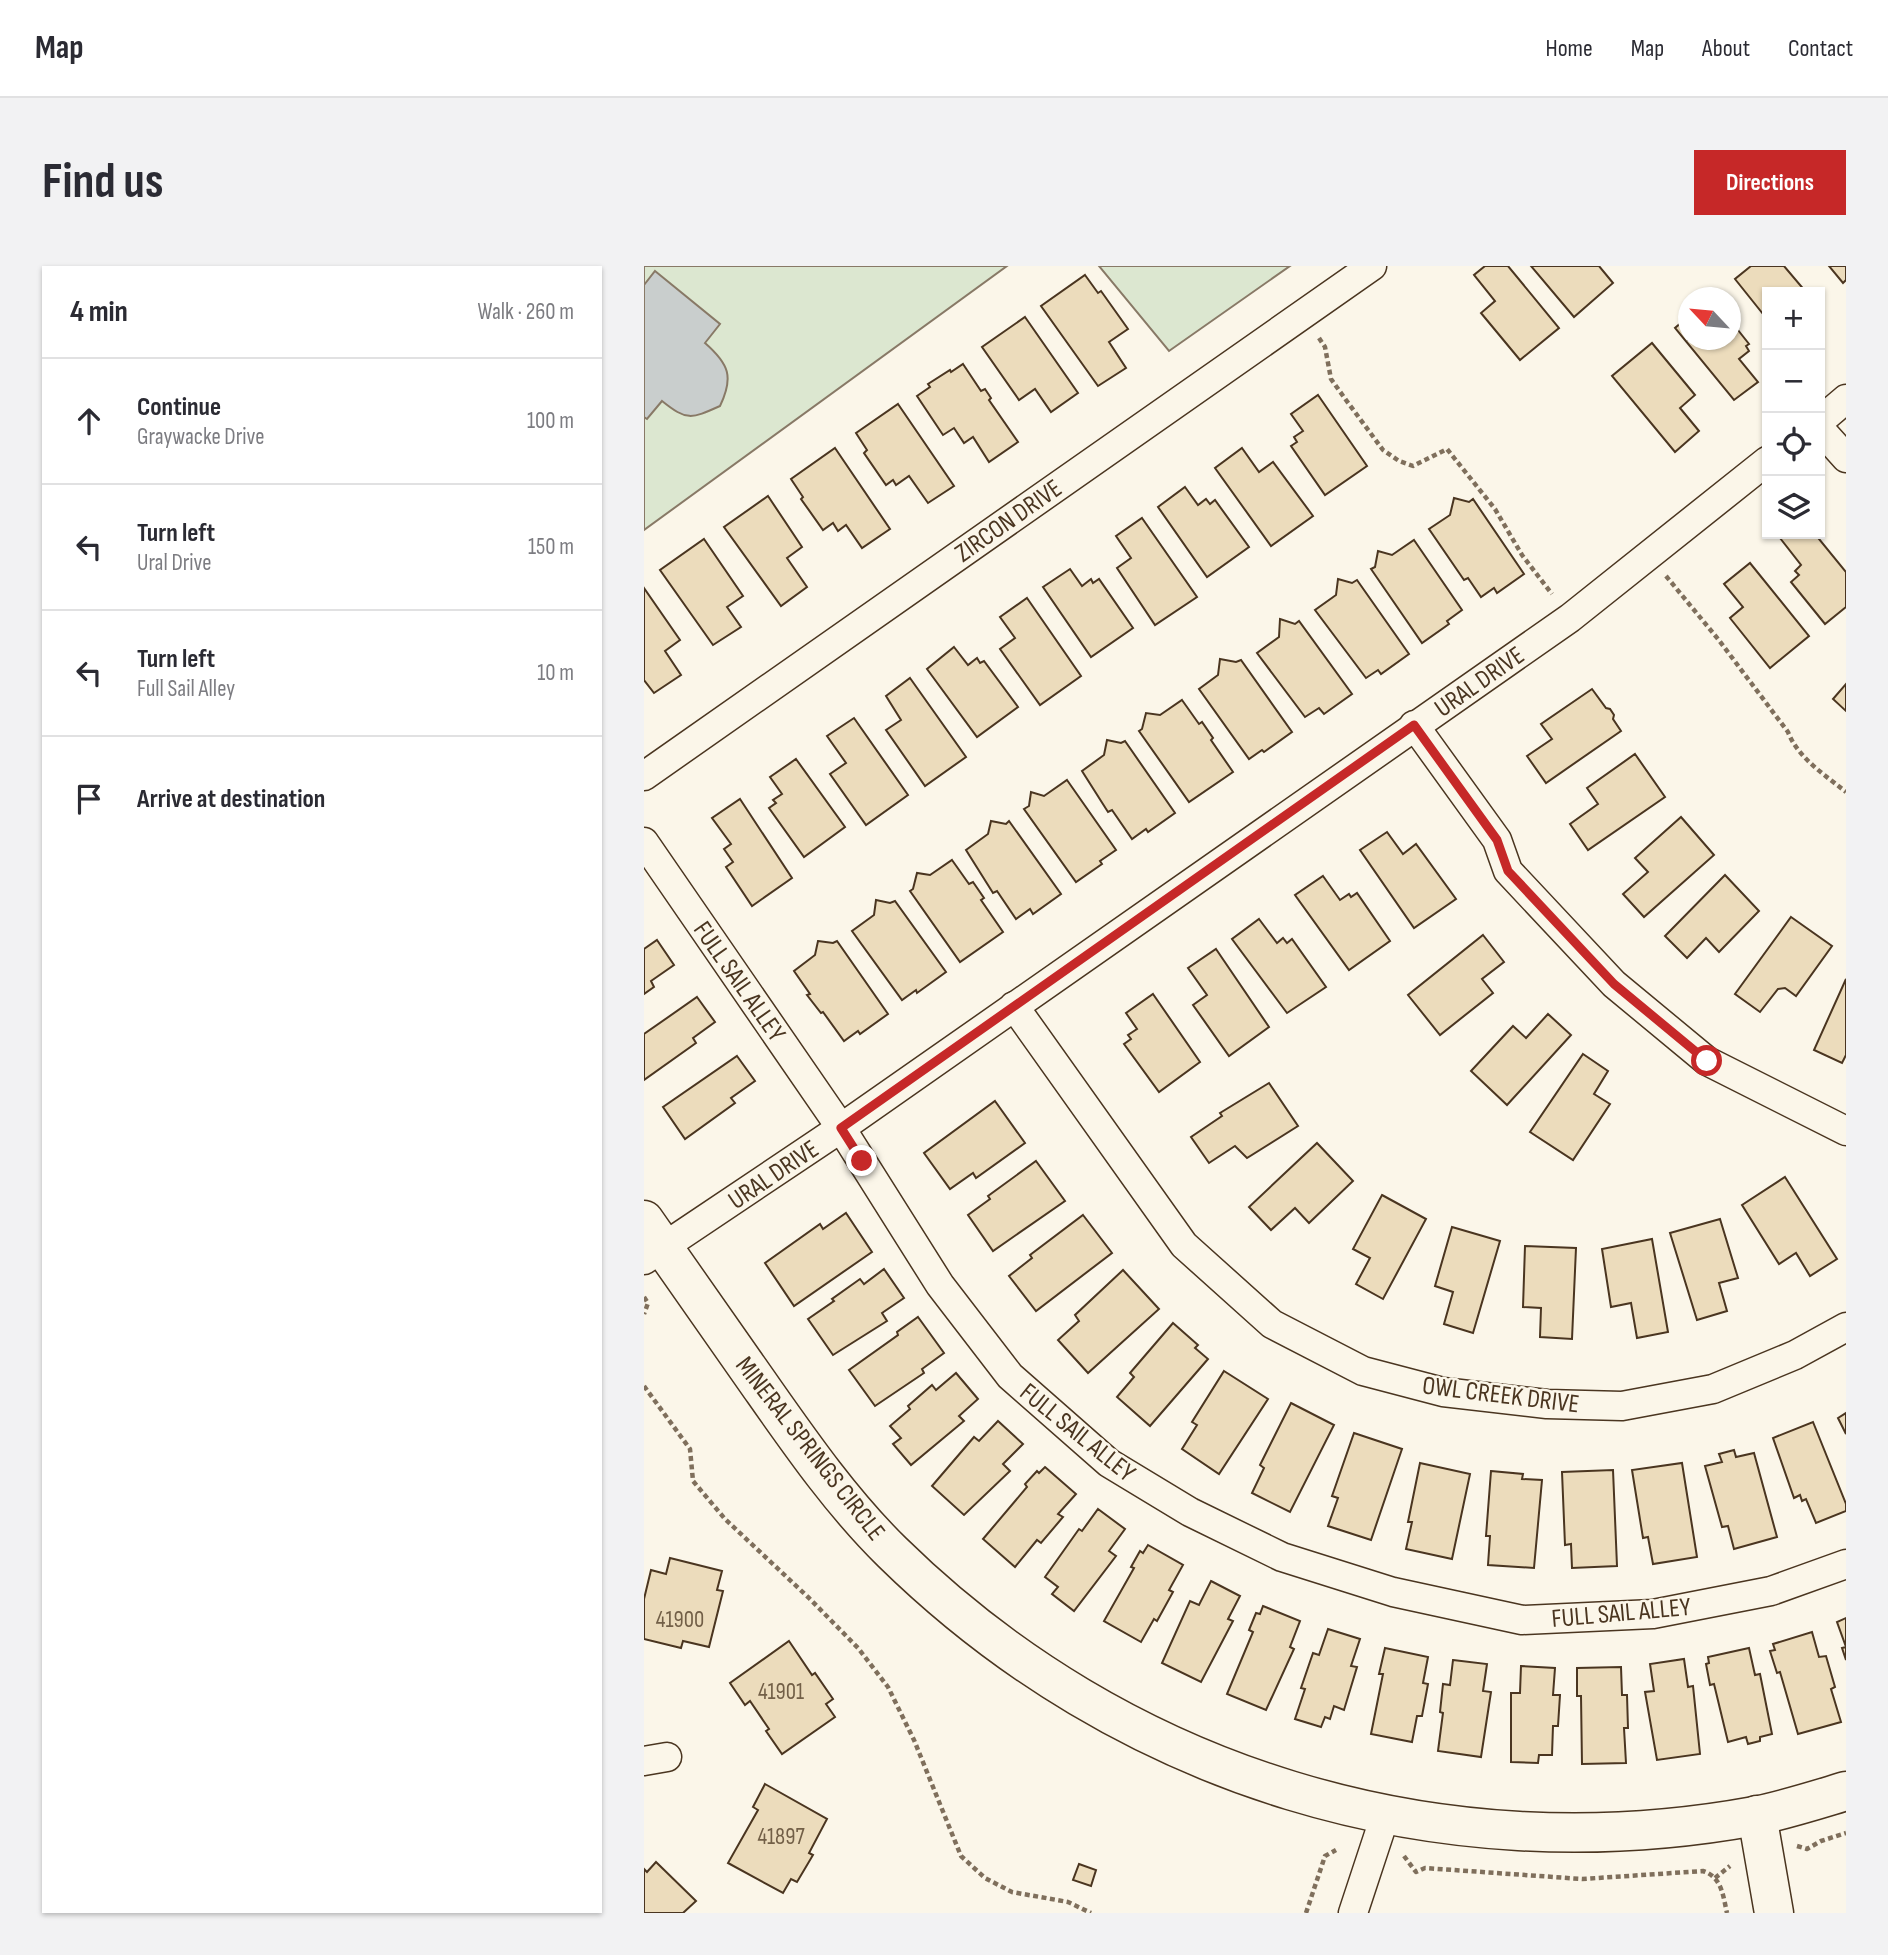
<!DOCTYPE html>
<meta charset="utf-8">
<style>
body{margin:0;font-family:"Sofia Sans Condensed",sans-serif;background:#f2f2f3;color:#2b2b33}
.controls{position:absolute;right:21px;top:21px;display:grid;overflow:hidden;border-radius:0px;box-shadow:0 2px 5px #0004}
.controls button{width:63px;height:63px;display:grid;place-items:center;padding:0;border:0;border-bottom:2px solid #e1e1e2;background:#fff;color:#2b2b33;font:35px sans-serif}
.compass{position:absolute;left:1034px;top:21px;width:63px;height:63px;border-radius:50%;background:#fff;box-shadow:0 2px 5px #0004;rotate:296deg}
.stop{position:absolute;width:21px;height:21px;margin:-16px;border:5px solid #c62828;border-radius:50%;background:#fff}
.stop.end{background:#c62828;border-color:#fff;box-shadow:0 2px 7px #0008}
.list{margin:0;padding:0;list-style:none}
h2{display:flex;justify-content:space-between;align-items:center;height:91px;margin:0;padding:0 28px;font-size:30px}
h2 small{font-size:23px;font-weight:400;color:#7c7c81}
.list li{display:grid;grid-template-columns:46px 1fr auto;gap:21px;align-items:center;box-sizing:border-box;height:126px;padding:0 28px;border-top:2px solid #e1e1e2}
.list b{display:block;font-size:26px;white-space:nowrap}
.list p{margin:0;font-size:23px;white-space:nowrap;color:#7c7c81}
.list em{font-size:23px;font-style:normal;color:#7c7c81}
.icon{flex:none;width:38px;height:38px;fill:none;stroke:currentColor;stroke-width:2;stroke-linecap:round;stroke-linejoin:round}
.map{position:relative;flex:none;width:1202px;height:1647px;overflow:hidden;border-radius:0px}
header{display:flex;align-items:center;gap:42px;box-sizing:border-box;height:98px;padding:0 35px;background:#fff;border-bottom:2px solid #e1e1e2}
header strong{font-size:33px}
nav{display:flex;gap:38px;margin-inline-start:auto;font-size:24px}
.intro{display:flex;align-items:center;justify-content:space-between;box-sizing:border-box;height:168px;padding:0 42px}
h1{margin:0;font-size:49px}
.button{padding:18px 32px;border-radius:0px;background:#c62828;color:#fff;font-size:24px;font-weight:700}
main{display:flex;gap:42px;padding:0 42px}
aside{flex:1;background:#fff;border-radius:0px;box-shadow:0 2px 5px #0004}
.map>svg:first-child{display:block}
</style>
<header>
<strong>Map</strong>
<nav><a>Home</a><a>Map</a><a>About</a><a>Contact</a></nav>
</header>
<div class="intro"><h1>Find us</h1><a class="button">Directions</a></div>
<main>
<aside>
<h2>4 min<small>Walk · 260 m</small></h2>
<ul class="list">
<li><svg class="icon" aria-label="ahead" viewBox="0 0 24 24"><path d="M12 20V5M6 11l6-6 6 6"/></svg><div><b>Continue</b><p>Graywacke Drive</p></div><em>100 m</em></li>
<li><svg class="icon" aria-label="left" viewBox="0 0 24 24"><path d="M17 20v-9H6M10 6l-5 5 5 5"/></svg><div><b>Turn left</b><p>Ural Drive</p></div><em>150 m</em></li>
<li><svg class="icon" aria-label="left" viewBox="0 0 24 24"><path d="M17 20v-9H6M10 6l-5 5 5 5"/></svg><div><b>Turn left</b><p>Full Sail Alley</p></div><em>10 m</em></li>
<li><svg class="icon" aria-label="arrive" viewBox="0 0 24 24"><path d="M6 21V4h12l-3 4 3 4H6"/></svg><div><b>Arrive at destination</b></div></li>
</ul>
</aside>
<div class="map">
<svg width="1202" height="1647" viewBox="0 0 1202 1647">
<rect width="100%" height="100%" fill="#fbf6e9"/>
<!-- green -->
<g fill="#dce7d0" stroke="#887966" stroke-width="2">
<polygon points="0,0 363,0 0,264"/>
<polygon points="455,0 646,0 525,85"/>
</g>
<!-- water -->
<path fill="#c9cecd" stroke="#887966" stroke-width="2" d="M 11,5 L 76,58 L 61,77 C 85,98 90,111 76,140 C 47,153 43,155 18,135 L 3,153 L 0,151 L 0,19 Z"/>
<!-- building -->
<g fill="#ecdcbc" stroke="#4a3520" stroke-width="2">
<polygon points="841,0 864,0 915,62 876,94 837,47 851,35 830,9"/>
<polygon points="887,0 955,0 969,17 930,51"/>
<polygon points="1107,0 1140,0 1162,26 1123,26 1123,53 1091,13"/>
<polygon points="1185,0 1202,0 1202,14 1199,17"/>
<polygon points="441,9 454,27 457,25 484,63 465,76 482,102 454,120 397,40"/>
<polygon points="381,51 434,127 407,146 391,123 375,134 338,81"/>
<polygon points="1044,51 1044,74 1086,74 1086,54 1105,78 1102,80 1105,85 1095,93 1114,116 1090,134 1031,62"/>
<polygon points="1008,77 1051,129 1036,142 1055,165 1031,186 968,110"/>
<polygon points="319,98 337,125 341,123 347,132 345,134 374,176 345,196 329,171 320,177 310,162 299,169 273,130 286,121 284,118 306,104 307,106"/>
<polygon points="674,129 723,200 681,229 647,180 653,176 650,171 659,165 647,148"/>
<polygon points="254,138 310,220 284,237 265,210 252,219 249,214 242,219 220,187 223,184 212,167"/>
<polygon points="191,182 246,263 218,282 202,259 194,265 189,257 179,264 157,233 159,231 147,213"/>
<polygon points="598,182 615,206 629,196 669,250 627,280 571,202"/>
<polygon points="541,221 554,239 562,233 566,238 571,234 605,281 563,311 514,241"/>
<polygon points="124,230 158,281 143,292 163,321 137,340 80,261"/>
<polygon points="810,232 825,236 829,233 880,308 853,327 850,322 837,331 824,312 820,314 785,263 806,249"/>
<polygon points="498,252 553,331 511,359 473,302 487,292 472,270"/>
<polygon points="1141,268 1171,268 1202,306 1202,341 1181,358 1147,316 1155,309 1151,305 1157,299 1136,272"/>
<polygon points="60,273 99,330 83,341 97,361 69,379 16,304"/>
<polygon points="770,274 818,344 803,355 805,358 778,377 727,303 731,301 734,285 748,289"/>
<polygon points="1106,297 1165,370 1126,402 1086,352 1099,341 1080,318"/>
<polygon points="426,303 438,320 447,313 449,317 455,313 489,362 447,391 399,321"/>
<polygon points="694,313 708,317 713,314 765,388 737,408 734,404 722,412 671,344 692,329"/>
<polygon points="0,322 36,374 21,385 37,409 10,427 0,414"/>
<polygon points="383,332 437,410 396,439 356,383 371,372 356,351"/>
<polygon points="636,353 651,358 655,355 708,428 680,448 675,442 661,451 613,387 635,371"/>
<polygon points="310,381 324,399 333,392 336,397 340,395 374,441 333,471 283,403"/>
<polygon points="576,393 592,396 597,394 648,466 620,486 618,484 605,493 555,423 574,409"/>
<polygon points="266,412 322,491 281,520 242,464 257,454 242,430"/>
<polygon points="1202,418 1202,445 1189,433"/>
<polygon points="948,423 962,442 966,443 970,449 969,453 977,465 902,517 883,490 908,473 897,458"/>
<polygon points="538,434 555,458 558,456 569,472 567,474 589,506 545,536 495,465 498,463 502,447 516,449"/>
<polygon points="210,452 264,529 222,559 186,508 202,497 183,470"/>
<polygon points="463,474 477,477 481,475 531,547 504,566 502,563 488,573 468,544 464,546 438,505 460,489"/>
<polygon points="991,488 1021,531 944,584 926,558 954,538 943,522"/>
<polygon points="152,493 201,561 160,591 125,542 132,537 129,534 138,528 126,511"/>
<polygon points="423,514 472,584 456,595 458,598 432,616 380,543 385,540 387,526 400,530"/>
<polygon points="96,533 148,612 108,640 82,601 89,596 80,583 87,578 68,552"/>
<polygon points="1037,551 1070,589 1000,651 979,628 1004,606 991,592"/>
<polygon points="347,555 362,558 365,555 417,628 389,648 386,643 372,653 353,625 349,627 322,584 344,568"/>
<polygon points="743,566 759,588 772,578 812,633 770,662 716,584"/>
<polygon points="308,594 325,618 329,616 340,632 337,634 359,666 316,696 266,625 269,623 273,607 286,609"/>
<polygon points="1081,609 1115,645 1075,686 1062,672 1043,692 1021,670"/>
<polygon points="679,610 696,634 705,628 707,631 713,627 746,675 705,704 651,629"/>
<polygon points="232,634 246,637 251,635 302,706 273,727 272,724 258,734 208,665 230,649"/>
<polygon points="1147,651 1188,680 1152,730 1141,722 1134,723 1116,746 1091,728"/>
<polygon points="615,653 633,677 639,672 643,677 648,673 682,721 643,747 588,673"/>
<polygon points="839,669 860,696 838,713 849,727 796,769 764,729"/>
<polygon points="13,674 30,699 7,715 10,721 0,728 0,683"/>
<polygon points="174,675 189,677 193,675 244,748 216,768 214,765 200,775 179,746 177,747 163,729 166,728 150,705 171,689"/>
<polygon points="572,683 625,761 585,790 549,739 563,729 544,702"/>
<polygon points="1202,713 1202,789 1198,797 1170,784"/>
<polygon points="509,728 556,796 515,826 480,778 487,773 484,769 493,763 482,747"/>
<polygon points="53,731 71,756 49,772 52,777 0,814 0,768"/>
<polygon points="904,748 927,769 863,839 827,805 869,760 882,772"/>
<polygon points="939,788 964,805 950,828 966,838 929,894 886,866"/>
<polygon points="93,790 111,815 87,832 91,837 41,873 19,841"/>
<polygon points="625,817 654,860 603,892 591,880 565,897 547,871 578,850 576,847"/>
<polygon points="351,835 381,877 332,912 329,907 306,923 280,887"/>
<polygon points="673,877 709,915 665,957 651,942 627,964 605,941"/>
<polygon points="392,895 421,935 349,985 324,949 346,933 344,930"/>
<polygon points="1141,911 1193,993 1166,1010 1152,987 1135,998 1098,939"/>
<polygon points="738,929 782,953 739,1033 712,1018 726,992 709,983"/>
<polygon points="202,947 228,986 150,1040 121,997 176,958 179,963"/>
<polygon points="439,949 468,987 392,1045 365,1010 388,992 386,989"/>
<polygon points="1076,953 1094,1012 1075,1017 1083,1045 1053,1054 1026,967"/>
<polygon points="808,961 856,975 829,1067 800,1058 809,1026 791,1020"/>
<polygon points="1008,973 1024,1066 993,1072 987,1037 967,1041 958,983"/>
<polygon points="881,980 932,982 928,1073 896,1071 897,1042 879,1041"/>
<polygon points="240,1003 260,1032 238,1047 243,1055 189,1089 164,1053 190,1035 188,1033 216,1013 220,1018"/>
<polygon points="479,1004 515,1043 444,1107 414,1074 435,1055 431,1049"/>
<polygon points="274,1051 300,1087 278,1103 280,1107 231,1140 205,1104 254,1069 253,1066"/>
<polygon points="529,1057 554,1079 551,1082 564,1093 506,1160 473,1131 490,1111 486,1107"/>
<polygon points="580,1105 624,1133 575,1208 538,1183 553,1159 548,1156"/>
<polygon points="312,1107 334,1133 315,1150 320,1155 267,1199 249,1178 257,1172 246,1160 266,1143 264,1140 288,1119 292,1124"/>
<polygon points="647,1137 690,1159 646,1246 608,1227 620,1202 616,1199"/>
<polygon points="1202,1147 1202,1168 1194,1152"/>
<polygon points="354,1155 379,1178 359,1198 366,1205 320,1249 288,1220 330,1171 335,1175"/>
<polygon points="1169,1156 1202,1238 1202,1245 1172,1257 1162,1233 1158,1235 1156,1229 1150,1232 1129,1172"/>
<polygon points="710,1167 758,1183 727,1274 684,1260 694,1232 688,1230"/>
<polygon points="1090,1184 1092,1191 1110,1187 1133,1271 1090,1283 1084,1260 1078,1261 1061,1200 1078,1196 1075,1188"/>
<polygon points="776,1197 826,1208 808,1293 762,1283 768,1256 764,1256"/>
<polygon points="1038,1197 1053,1291 1009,1298 1004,1271 999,1272 988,1204"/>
<polygon points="401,1201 432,1228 414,1248 419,1251 397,1277 393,1274 371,1301 339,1273 383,1221 381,1218 393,1205 395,1207"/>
<polygon points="969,1204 973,1300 928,1302 927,1278 921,1279 918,1206"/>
<polygon points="847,1205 879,1208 878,1213 898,1214 890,1302 844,1299 846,1270 842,1270"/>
<polygon points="454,1243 481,1263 465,1285 472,1290 430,1345 408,1328 414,1321 401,1311 435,1263 438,1265"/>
<polygon points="504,1279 539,1299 525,1324 529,1326 513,1355 510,1353 497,1376 460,1355 490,1302 487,1301 496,1285 499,1287"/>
<polygon points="26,1292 78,1305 73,1324 79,1325 65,1381 39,1375 37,1382 0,1373 0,1333 7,1304 22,1308"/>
<polygon points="567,1315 596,1330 584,1353 589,1355 557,1416 518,1397 546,1335 555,1339"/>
<polygon points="619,1340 656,1355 646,1381 650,1383 622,1444 583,1428 609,1366 605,1364 612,1347 616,1348"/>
<polygon points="1202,1352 1202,1394 1198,1382 1202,1381 1193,1356"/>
<polygon points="684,1363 716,1373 707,1400 713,1401 700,1444 690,1440 686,1453 681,1451 677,1461 651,1453 661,1423 657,1422 669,1387 675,1389"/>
<polygon points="1168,1366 1175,1391 1182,1390 1191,1421 1187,1423 1197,1456 1154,1468 1136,1406 1133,1407 1126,1385 1131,1384 1129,1378"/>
<polygon points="145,1375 168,1409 171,1407 189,1433 182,1438 191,1451 138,1488 122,1465 125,1463 106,1435 101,1439 86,1417"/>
<polygon points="741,1382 784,1391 779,1417 784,1418 778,1450 773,1450 768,1476 727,1468 739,1408 735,1408"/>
<polygon points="1105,1382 1111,1409 1116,1408 1128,1468 1116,1471 1116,1475 1104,1478 1102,1471 1084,1476 1070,1418 1066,1419 1062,1398 1065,1397 1064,1391"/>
<polygon points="1040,1393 1044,1421 1049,1420 1056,1488 1013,1494 1001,1426 1010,1425 1006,1398"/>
<polygon points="809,1394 843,1398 839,1425 847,1426 837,1491 794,1485 799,1447 796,1446 799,1418 806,1419"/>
<polygon points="877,1400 911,1402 909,1429 916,1429 914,1460 909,1460 908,1489 895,1489 894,1497 867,1496 867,1427 876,1427"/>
<polygon points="977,1401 978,1429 983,1429 984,1462 980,1462 982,1497 938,1498 937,1430 933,1430 933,1402"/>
<polygon points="121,1518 183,1553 165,1587 169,1589 153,1616 147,1613 139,1627 84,1597 114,1544 109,1541"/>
<polygon points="12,1596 52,1635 39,1647 0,1647 0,1603 3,1606"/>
<polygon points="435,1598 452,1604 447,1620 429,1614"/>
</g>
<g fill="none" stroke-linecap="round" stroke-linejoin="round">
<!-- street casing -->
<g stroke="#4a3520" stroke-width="31">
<g id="street">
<polyline points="1176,155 1202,133"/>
<polyline points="1176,163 1202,192"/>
<polyline points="770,459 853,574 864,605 970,718 1063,795 1202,865"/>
<polyline points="0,510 728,0"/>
<polyline points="0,576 197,862 296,1019 366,1110 465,1197 546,1246 638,1291 749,1326 878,1354 1009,1348 1127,1325 1202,1298"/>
<polyline points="370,740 540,979 628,1058 719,1105 799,1126 903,1138 978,1140 1069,1123 1151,1089 1202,1061"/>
<polyline points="0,994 197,862 926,352 1123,195"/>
<polyline points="0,1495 23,1491"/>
<polyline points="709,1647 741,1550"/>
</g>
</g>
<!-- secondary casing -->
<g stroke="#4a3520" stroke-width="41">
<g id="secondary">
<path d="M 0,954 C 39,1010 78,1066 117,1121 C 157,1178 198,1237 248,1286 C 478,1512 794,1608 1111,1550 C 1141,1544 1172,1534 1202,1525"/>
<polyline points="1113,1549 1130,1647"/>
</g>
</g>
<!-- path -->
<g stroke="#7f6f5c" stroke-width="4.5" stroke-dasharray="5 3.5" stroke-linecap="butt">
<polyline points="675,72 681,81 687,113 702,134 739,184 755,195 769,200 803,183 851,243 878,289 908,328"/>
<path d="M 1022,310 L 1074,373 L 1144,466 C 1154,492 1181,509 1202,526"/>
<polyline points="0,1031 4,1037 0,1048"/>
<polyline points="0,1120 46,1183 49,1215 81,1253 165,1332 214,1382 244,1421 270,1474 317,1590 341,1612 368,1626 424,1636 447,1647"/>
<polyline points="1153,1580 1163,1583 1177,1575 1202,1567"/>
<path d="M 760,1590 L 772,1606 L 781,1602 L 938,1613 L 1059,1605 C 1078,1611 1079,1630 1083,1647"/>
<polyline points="1071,1612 1086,1600"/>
<polyline points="662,1647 681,1590 692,1584"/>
</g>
<!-- street -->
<use href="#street" stroke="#fbf6e9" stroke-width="28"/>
<!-- secondary -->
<use href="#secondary" stroke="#fbf6e9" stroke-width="38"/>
</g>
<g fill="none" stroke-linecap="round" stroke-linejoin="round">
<!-- route -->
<polyline stroke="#c62828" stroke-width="9" points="218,895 197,862 770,459 853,574 864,605 970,718 1063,795"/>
</g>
<g text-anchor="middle" stroke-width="5" stroke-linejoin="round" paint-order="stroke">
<!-- number labels -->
<g font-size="23" fill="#725f47">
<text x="36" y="1361">41900</text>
<text x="137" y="1433">41901</text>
<text x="137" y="1578">41897</text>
</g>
<!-- street labels -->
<g font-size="26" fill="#4a3520" stroke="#fbf6e9">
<text transform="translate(364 254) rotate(-35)" y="9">ZIRCON DRIVE</text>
<text transform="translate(835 415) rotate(-35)" y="9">URAL DRIVE</text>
<text transform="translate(96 715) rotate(55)" y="9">FULL SAIL ALLEY</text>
<text transform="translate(129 908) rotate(-34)" y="9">URAL DRIVE</text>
<text transform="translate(857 1128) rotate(7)" y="9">OWL CREEK DRIVE</text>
<text transform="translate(434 1166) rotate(39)" y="9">FULL SAIL ALLEY</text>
<text transform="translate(167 1182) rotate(52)" y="9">MINERAL SPRINGS CIRCLE</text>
<text transform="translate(977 1346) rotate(-5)" y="9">FULL SAIL ALLEY</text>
</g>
</g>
</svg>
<div class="controls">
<button>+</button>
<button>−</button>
<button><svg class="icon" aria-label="locate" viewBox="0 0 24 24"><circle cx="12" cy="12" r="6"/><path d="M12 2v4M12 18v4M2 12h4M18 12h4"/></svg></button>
<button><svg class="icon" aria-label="layers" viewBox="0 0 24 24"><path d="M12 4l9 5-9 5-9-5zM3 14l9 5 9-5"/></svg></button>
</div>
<svg class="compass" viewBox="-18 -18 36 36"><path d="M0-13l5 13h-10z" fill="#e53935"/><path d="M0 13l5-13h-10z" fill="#7c7c81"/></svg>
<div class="stop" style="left:1063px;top:795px"></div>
<div class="stop end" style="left:218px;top:895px"></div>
</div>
</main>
